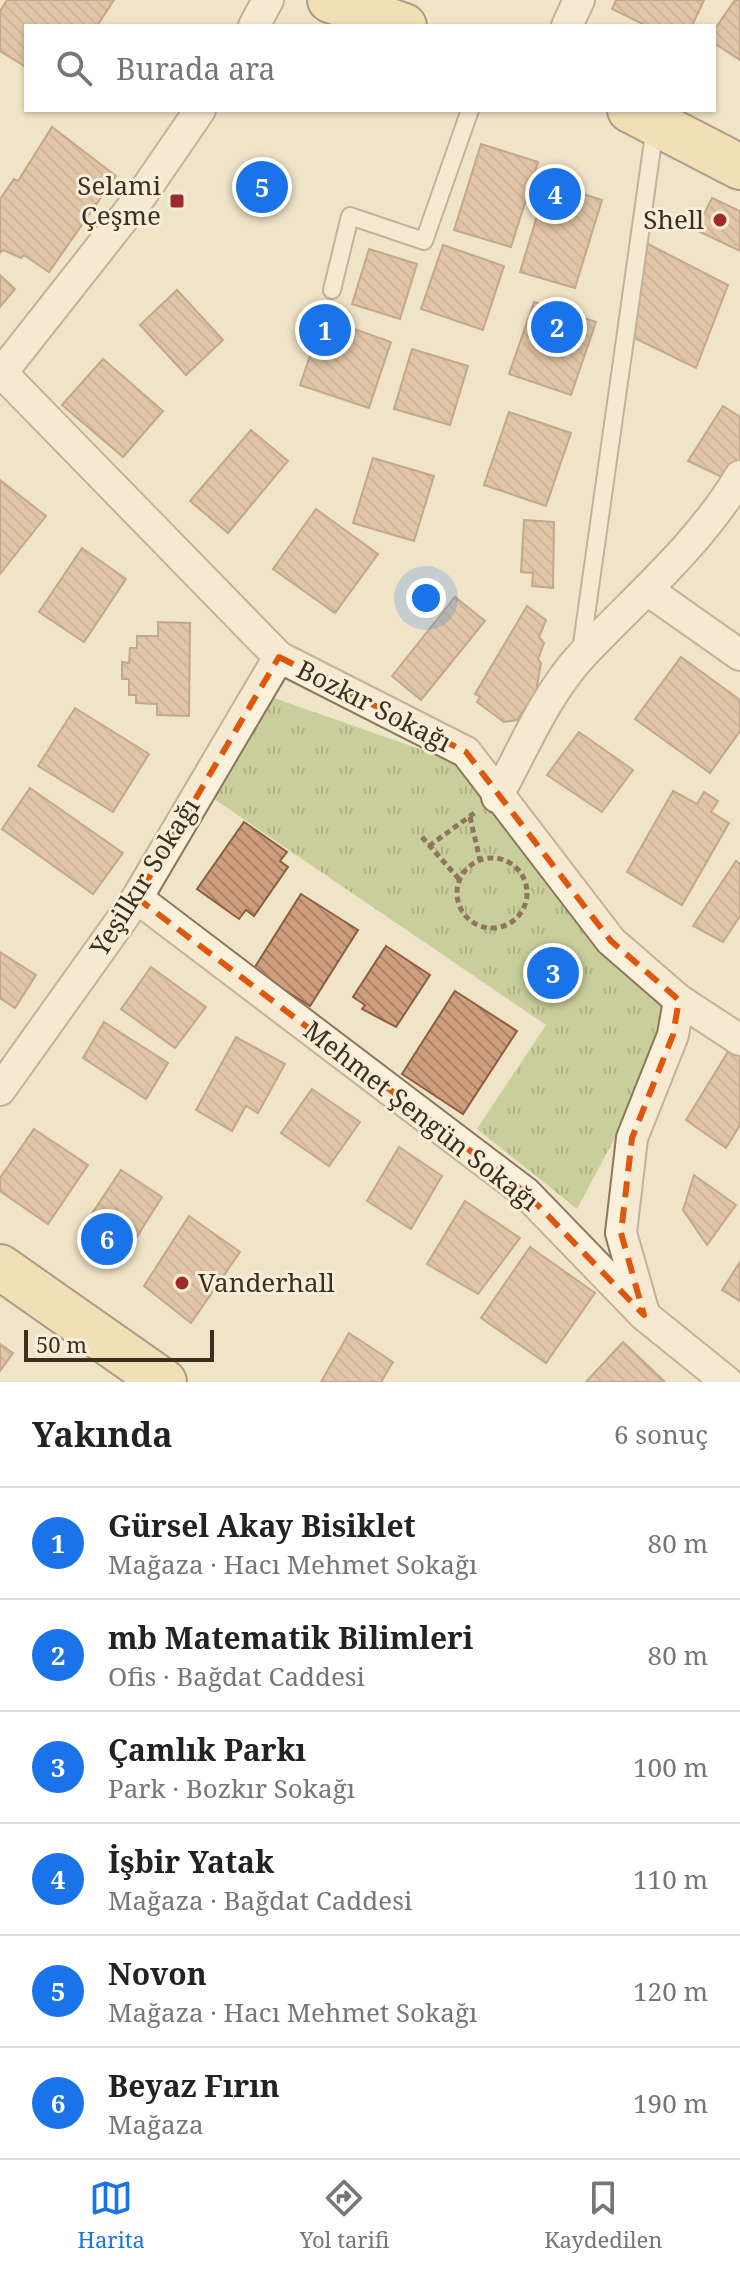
<!DOCTYPE html>
<html lang="tr">
<meta charset="utf-8">
<style>
body{margin:0;font-family:"Noto Serif",serif;background:#f2f2f2;color:#222}
.scale{position:absolute;left:24px;bottom:20px;width:190px;box-sizing:border-box;padding-left:8px;border:4px solid #3d2e20;border-top:0;font-size:22px;line-height:28px;white-space:nowrap;color:#3d2e20;-webkit-text-stroke:6px #f7eed8;paint-order:stroke}
.you{position:absolute;left:426px;top:598px;width:28px;height:28px;margin:-20px;border:6px solid #fff;border-radius:50%;background:#1a73e8;box-shadow:0 0 0 12px #1a73e833}
.badge{display:grid;place-items:center;width:52px;height:52px;border-radius:50%;background:#1a73e8;color:#fff;font-size:26px;font-weight:700}
.pin{position:absolute;translate:-50% -50%;border:4px solid #fff;box-shadow:0 2px 8px #0006}
.list{margin:0;padding:0;list-style:none}
h2{display:flex;justify-content:space-between;align-items:center;height:104px;margin:0;padding:0 32px;font-size:34px}
h2 small{font-size:26px;font-weight:400;color:#767676}
.list li{display:grid;grid-template-columns:52px 1fr auto;gap:24px;align-items:center;box-sizing:border-box;height:112px;padding:0 32px;border-top:2px solid #e0e0e0}
.list b{display:block;font-size:30px;white-space:nowrap}
.list p{margin:0;font-size:26px;white-space:nowrap;color:#767676}
.list em{font-size:26px;font-style:normal;color:#767676}
.icon{flex:none;width:44px;height:44px;fill:none;stroke:currentColor;stroke-width:2;stroke-linecap:round;stroke-linejoin:round}
.map{position:relative;flex:none;width:740px;height:1382px;overflow:hidden}
.search{position:absolute;background:#fff;box-shadow:0 2px 6px #0004;left:24px;right:24px;top:24px;height:88px;display:flex;align-items:center;gap:20px;box-sizing:border-box;padding:0 28px;border-radius:0px;color:#767676;font-size:30px}
.sheet{height:776px;background:#fff}
nav{display:flex;justify-content:space-around;align-items:center;box-sizing:border-box;height:112px;border-top:2px solid #e0e0e0;background:#fff;font-size:22px;color:#767676}
nav a{display:grid;justify-items:center;gap:4px}
nav .on{color:#1a73e8}
.map>svg:first-child{display:block}
</style>
<div class="map">
<svg width="740" height="1382" viewBox="0 0 740 1382">
<defs>
<pattern id="park-tufts" width="24" height="20" patternUnits="userSpaceOnUse" patternTransform="scale(2)"><rect width="24" height="20" fill="#c9cf9b"/><path d="M3 7l-1-3M5 7V3M7 7l1-3M15 17l-1-3M17 17v-4M19 17l1-3" fill="none" stroke="#aeb285"/></pattern>
<pattern id="building-back-hatch" width="6" height="6" patternUnits="userSpaceOnUse" patternTransform="scale(2)"><rect width="6" height="6" fill="#cf9f7d"/><path d="M-1 5l2 2M0 0l6 6M5-1l2 2" fill="none" stroke="#a98266"/></pattern>
</defs>
<rect width="100%" height="100%" fill="#f0e4c8"/>
<!-- park -->
<polygon fill="url(#park-tufts)" points="274,698 457,762 480,796 667,998 650,1072 577,1209 477,1129 546,1025 214,799"/>
<!-- building -->
<g fill="url(#building-back-hatch)" stroke="#8d5f41" stroke-width="2">
<polygon points="7,0 114,0 97,26 26,26 26,67 0,51 0,11"/>
<polygon points="616,0 704,0 692,26 647,26 612,9"/>
<polygon points="735,0 740,0 740,60 714,43 714,30"/>
<polygon points="52,127 116,176 49,272 24,255 21,258 3,250 0,253 0,199 14,179 18,181"/>
<polygon points="481,144 538,162 511,247 454,230"/>
<polygon points="547,183 602,200 575,288 520,272"/>
<polygon points="712,198 740,211 740,251 696,230"/>
<polygon points="646,243 728,285 696,368 632,337"/>
<polygon points="443,245 504,266 483,330 421,309"/>
<polygon points="369,249 417,264 400,319 352,304"/>
<polygon points="0,275 15,289 0,307"/>
<polygon points="177,290 223,340 186,375 140,325"/>
<polygon points="534,302 596,322 571,395 509,374"/>
<polygon points="323,318 391,342 369,408 300,385"/>
<polygon points="412,349 468,366 450,425 394,409"/>
<polygon points="103,359 163,411 123,457 62,405"/>
<polygon points="723,406 740,417 740,459 726,479 688,461"/>
<polygon points="509,412 571,433 546,506 484,485"/>
<polygon points="251,430 288,461 228,533 190,501"/>
<polygon points="373,458 434,476 414,541 353,523"/>
<polygon points="0,480 46,516 0,574"/>
<polygon points="316,509 378,554 335,613 273,569"/>
<polygon points="524,520 554,522 553,588 532,586 533,573 521,572"/>
<polygon points="82,548 126,579 84,642 39,612"/>
<polygon points="455,597 485,621 421,700 392,676"/>
<polygon points="527,606 546,620 539,637 544,643 538,659 541,663 536,692 517,720 504,722 477,702 480,697 475,694"/>
<polygon points="158,622 190,623 189,716 157,715 157,704 136,703 136,695 129,695 129,679 122,679 122,662 129,663 130,648 137,648 137,636 158,636"/>
<polygon points="681,657 740,700 740,731 710,773 635,719"/>
<polygon points="75,708 149,754 113,812 38,766"/>
<polygon points="579,732 633,770 602,812 547,775"/>
<polygon points="30,788 123,853 93,894 2,829"/>
<polygon points="673,791 697,804 704,792 718,801 711,812 729,823 682,905 627,872"/>
<polygon points="244,822 287,852 280,861 288,867 254,916 246,910 239,919 197,889"/>
<polygon points="736,861 740,864 740,916 723,942 693,926"/>
<polygon points="301,894 358,930 310,1006 253,970"/>
<polygon points="386,946 430,975 396,1027 362,1009 365,1005 353,997"/>
<polygon points="0,952 36,975 15,1008 0,998"/>
<polygon points="151,967 206,1007 175,1048 121,1009"/>
<polygon points="455,991 517,1031 463,1114 402,1074"/>
<polygon points="104,1022 168,1063 146,1099 83,1058"/>
<polygon points="236,1037 285,1064 258,1113 246,1106 232,1131 196,1110"/>
<polygon points="731,1047 740,1053 740,1125 726,1148 686,1120"/>
<polygon points="312,1089 360,1122 329,1166 281,1133"/>
<polygon points="34,1129 88,1165 48,1224 0,1191 0,1178"/>
<polygon points="399,1147 442,1176 411,1229 367,1201"/>
<polygon points="121,1170 162,1197 121,1262 79,1233"/>
<polygon points="694,1175 736,1205 707,1245 683,1210"/>
<polygon points="465,1201 520,1238 478,1294 427,1264"/>
<polygon points="189,1216 240,1252 191,1323 144,1286"/>
<polygon points="530,1247 595,1293 546,1363 481,1318"/>
<polygon points="740,1262 740,1301 722,1290"/>
<polygon points="349,1333 393,1362 381,1382 321,1382"/>
<polygon points="623,1342 665,1382 586,1382"/>
<polygon points="0,1344 13,1353 0,1371"/>
</g>
<g fill="none" stroke-linecap="round" stroke-linejoin="round">
<!-- lane casing -->
<g stroke="#8d765c" stroke-width="20">
<g id="lane">
<polyline points="332,290 350,216 424,241 470,110"/>
<polyline points="581,651 655,127"/>
</g>
</g>
<!-- street casing -->
<g stroke="#8d765c" stroke-width="34">
<g id="street">
<polyline points="254,26 268,0"/>
<polyline points="567,26 579,0"/>
<polyline points="2,373 279,657 466,752 611,941 679,1000 740,1040"/>
<polyline points="0,375 141,196 200,110"/>
<polyline points="649,591 740,655"/>
<path d="M 497,797 C 523,750 545,695 582,655 C 635,599 700,544 740,476"/>
<polyline points="137,898 526,1193 644,1315 727,1382"/>
<polyline points="0,1090 137,898 279,657"/>
<polyline points="643,1310 621,1233 632,1138 673,1035 679,1000"/>
</g>
</g>
<!-- primary casing -->
<g stroke="#5b4430" stroke-width="48">
<g id="primary">
<polyline points="330,0 404,26"/>
<polyline points="630,110 740,167"/>
<polyline points="0,1267 164,1382"/>
</g>
</g>
<!-- path -->
<g stroke="#8d765c" stroke-width="5" stroke-dasharray="6 4" stroke-linecap="butt">
<polyline points="470,817 480,860"/>
<polyline points="422,837 459,879"/>
<polyline points="429,846 477,811"/>
<circle cx="492" cy="893" r="35"/>
</g>
<!-- lane -->
<use href="#lane" stroke="#faf1dc" stroke-width="16"/>
<!-- street -->
<use href="#street" stroke="#faf1dc" stroke-width="30"/>
<!-- primary -->
<use href="#primary" stroke="#f3d9a0" stroke-width="44"/>
</g>
<!-- marked area -->
<path d="M0 0H740V1382H0ZM 279,657 L 466,752 L 611,941 L 679,1000 L 673,1035 L 632,1138 L 621,1233 L 644,1315 L 526,1193 L 137,898 Z" fill="#f0e4c8" fill-opacity=".55" fill-rule="evenodd"/>
<path fill="none" stroke="#df570d" stroke-width="6" stroke-dasharray="16 10" stroke-linejoin="round" d="M 279,657 L 466,752 L 611,941 L 679,1000 L 673,1035 L 632,1138 L 621,1233 L 644,1315 L 526,1193 L 137,898 Z"/>
<!-- markers -->
<g fill="#9e2a2b" stroke="#f7eed8" stroke-width="3">
<rect x="169" y="193" width="16" height="16" rx="4"/>
<circle cx="720" cy="220" r="8"/>
<circle cx="182" cy="1283" r="8"/>
</g>
<g text-anchor="middle" stroke-width="6" stroke-linejoin="round" paint-order="stroke">
<!-- poi labels -->
<g font-size="26" fill="#3d2e20" stroke="#f7eed8" text-anchor="end">
<text x="161" y="195">Selami<tspan x="161" dy="30">Çeşme</tspan></text>
<text x="704" y="229">Shell</text>
<text x="198" y="1292" text-anchor="start">Vanderhall</text>
</g>
<!-- street labels -->
<g font-size="26" fill="#3d2e20" stroke="#f7eed8">
<text transform="translate(374 706) rotate(27)" y="9">Bozkır Sokağı</text>
<text transform="translate(145 877) rotate(-58)" y="9">Yeşilkır Sokağı</text>
<text transform="translate(421 1116) rotate(38)" y="9">Mehmet Şengün Sokağı</text>
</g>
</g>
</svg>
<div class="scale">50 m</div>
<div class="you"></div>
<div class="pin badge" style="left:325px;top:330px">1</div>
<div class="pin badge" style="left:557px;top:327px">2</div>
<div class="pin badge" style="left:553px;top:973px">3</div>
<div class="pin badge" style="left:555px;top:194px">4</div>
<div class="pin badge" style="left:262px;top:187px">5</div>
<div class="pin badge" style="left:107px;top:1239px">6</div>
<div class="search"><svg class="icon" aria-label="search" viewBox="0 0 24 24"><circle cx="10" cy="10" r="6"/><path d="M15 15l6 6"/></svg>Burada ara</div>
</div>
<section class="sheet">
<h2>Yakında<small>6 sonuç</small></h2>
<ul class="list">
<li><span class="badge">1</span><div><b>Gürsel Akay Bisiklet</b><p>Mağaza · Hacı Mehmet Sokağı</p></div><em>80 m</em></li>
<li><span class="badge">2</span><div><b>mb Matematik Bilimleri</b><p>Ofis · Bağdat Caddesi</p></div><em>80 m</em></li>
<li><span class="badge">3</span><div><b>Çamlık Parkı</b><p>Park · Bozkır Sokağı</p></div><em>100 m</em></li>
<li><span class="badge">4</span><div><b>İşbir Yatak</b><p>Mağaza · Bağdat Caddesi</p></div><em>110 m</em></li>
<li><span class="badge">5</span><div><b>Novon</b><p>Mağaza · Hacı Mehmet Sokağı</p></div><em>120 m</em></li>
<li><span class="badge">6</span><div><b>Beyaz Fırın</b><p>Mağaza</p></div><em>190 m</em></li>
</ul>
</section>
<nav>
<a class="on"><svg class="icon" aria-label="map" viewBox="0 0 24 24"><path d="M3 6l6-2 6 2 6-2v14l-6 2-6-2-6 2zM9 4v14M15 6v14"/></svg>Harita</a>
<a><svg class="icon" aria-label="directions" viewBox="0 0 24 24"><path d="M12 3l9 9-9 9-9-9zM9 14v-3h6M13 9l2 2-2 2"/></svg>Yol tarifi</a>
<a><svg class="icon" aria-label="saved" viewBox="0 0 24 24"><path d="M7 4h10v16l-5-4-5 4z"/></svg>Kaydedilen</a>
</nav>
